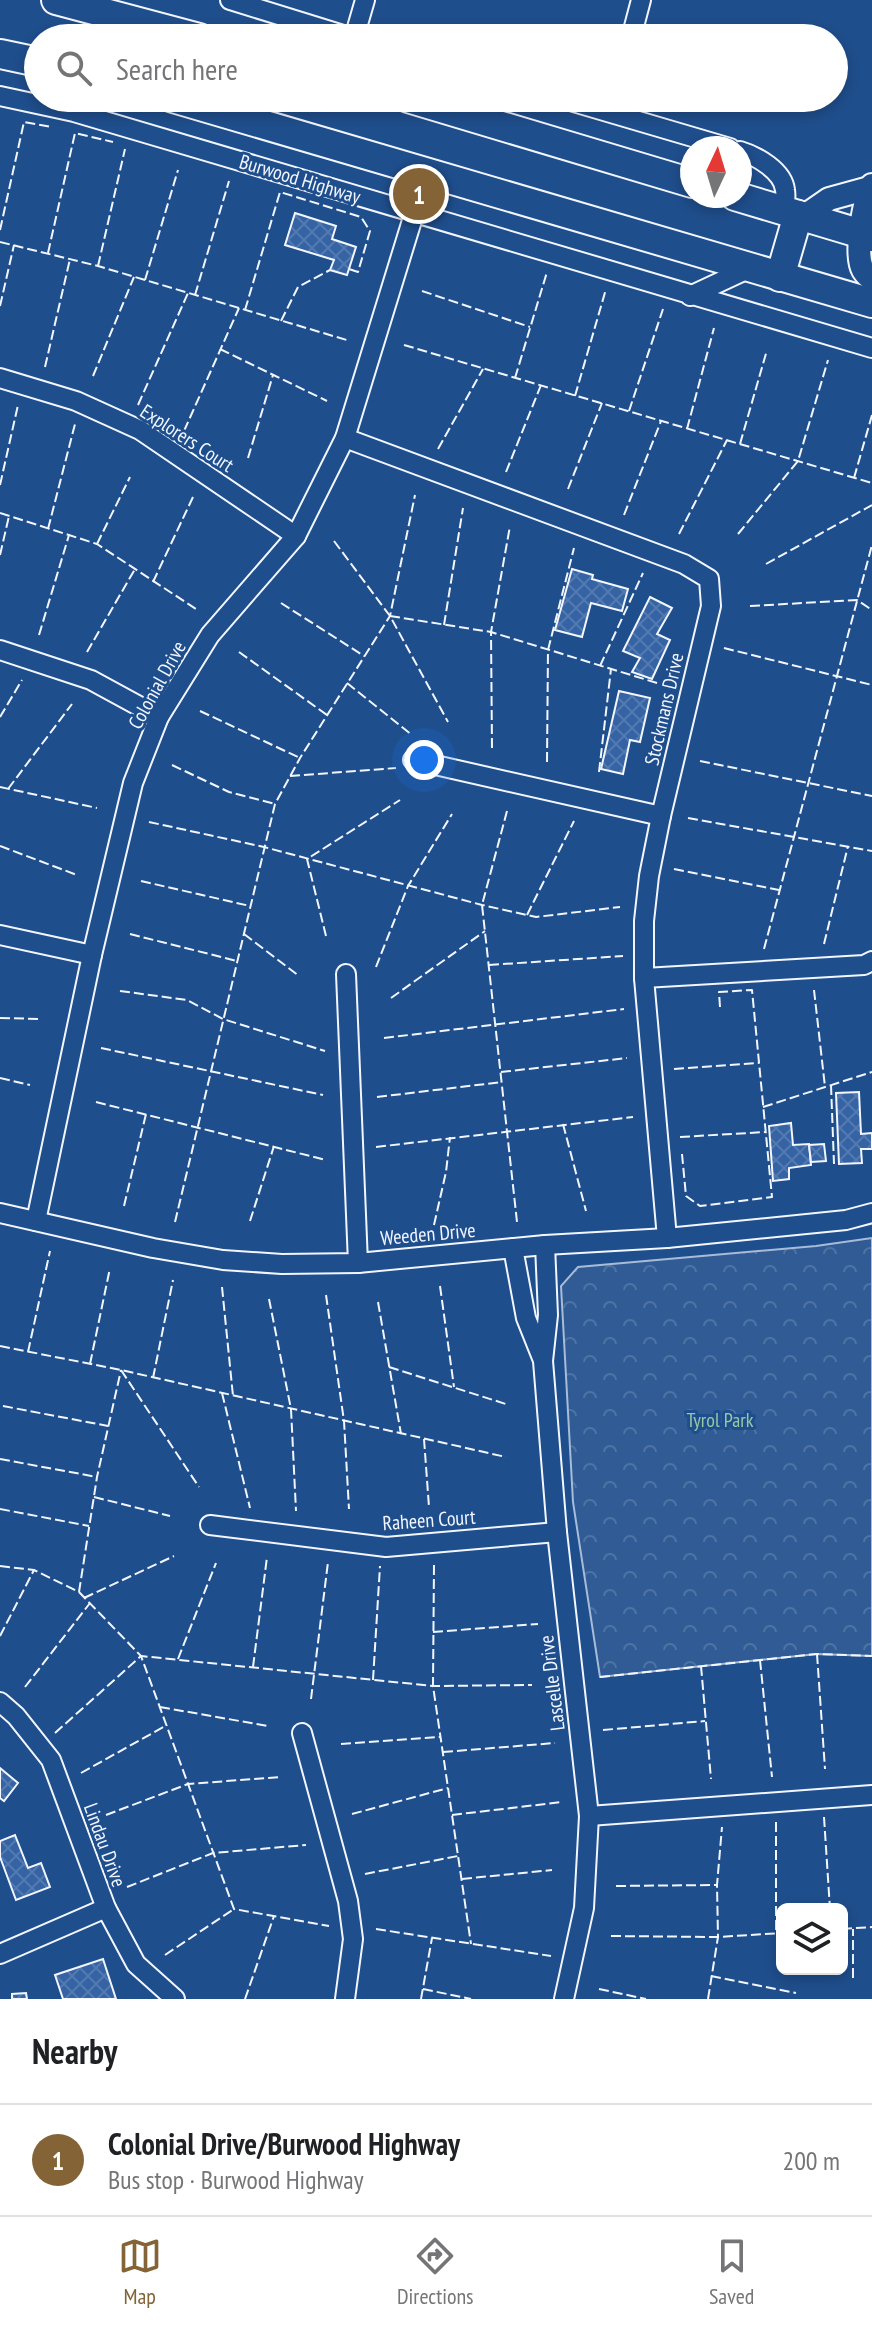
<!DOCTYPE html>
<meta charset="utf-8">
<style>
body{margin:0;font-family:"PT Sans Narrow",sans-serif;background:#f2f2f2;color:#202124}
.controls{position:absolute;right:24px;bottom:24px;display:grid;overflow:hidden;border-radius:12px;box-shadow:0 4px 12px #0003}
.controls button{width:72px;height:72px;display:grid;place-items:center;padding:0;border:0;border-bottom:2px solid #e0e0e0;background:#fff;color:#202124;font:40px sans-serif}
.compass{position:absolute;left:680px;top:136px;width:72px;height:72px;border-radius:50%;background:#fff;box-shadow:0 4px 12px #0003;rotate:4deg}
.you{position:absolute;left:424px;top:760px;width:28px;height:28px;margin:-20px;border:6px solid #fff;border-radius:50%;background:#1a73e8;box-shadow:0 0 0 12px #1a73e833}
.badge{display:grid;place-items:center;width:52px;height:52px;border-radius:50%;background:#846436;color:#fff;font-size:26px;font-weight:700}
.pin{position:absolute;translate:-50% -50%;border:4px solid #fff;box-shadow:0 2px 8px #0006}
.list{margin:0;padding:0;list-style:none}
h2{display:flex;justify-content:space-between;align-items:center;height:104px;margin:0;padding:0 32px;font-size:34px}
h2 small{font-size:26px;font-weight:400;color:#757577}
.list li{display:grid;grid-template-columns:52px 1fr auto;gap:24px;align-items:center;box-sizing:border-box;height:112px;padding:0 32px;border-top:2px solid #e0e0e0}
.list b{display:block;font-size:30px;white-space:nowrap}
.list p{margin:0;font-size:26px;white-space:nowrap;color:#757577}
.list em{font-size:26px;font-style:normal;color:#757577}
.icon{flex:none;width:44px;height:44px;fill:none;stroke:currentColor;stroke-width:2;stroke-linecap:round;stroke-linejoin:round}
.map{position:relative;flex:none;width:872px;height:1999px;overflow:hidden}
.search{position:absolute;background:#fff;box-shadow:0 4px 12px #0003;left:24px;right:24px;top:24px;height:88px;display:flex;align-items:center;gap:20px;box-sizing:border-box;padding:0 28px;border-radius:44px;color:#757577;font-size:30px}
.sheet{height:216px;background:#fff}
nav{display:flex;justify-content:space-around;align-items:center;box-sizing:border-box;height:112px;border-top:2px solid #e0e0e0;background:#fff;font-size:22px;color:#757577}
nav a{display:grid;justify-items:center;gap:4px}
nav .on{color:#846436}
.map>svg:first-child{display:block}
</style>
<div class="map">
<svg width="872" height="1999" viewBox="0 0 872 1999">
<defs>
<pattern id="park-crowns" width="20" height="18" patternUnits="userSpaceOnUse" patternTransform="scale(2)"><rect width="20" height="18" fill="#305b95"/><path d="M2 6a3 3 0 1 1 6 0M12 15a3 3 0 1 1 6 0" fill="none" stroke="#4e73a5"/></pattern>
<pattern id="building-cross-hatch" width="8" height="8" patternUnits="userSpaceOnUse" patternTransform="scale(2)"><rect width="8" height="8" fill="#3563a3"/><path d="M0 0l8 8M0 8l8-8" fill="none" stroke="#537ab1"/></pattern>
</defs>
<rect width="100%" height="100%" fill="#1f4e8c"/>
<!-- park -->
<polygon fill="url(#park-crowns)" stroke="#a8bbd7" stroke-width="2" points="872,1238 872,1656 817,1654 600,1677 573,1502 561,1286 578,1267 816,1246"/>
<!-- building -->
<g fill="url(#building-cross-hatch)" stroke="#f2f6ff" stroke-width="2">
<polygon points="295,213 336,226 332,239 356,247 347,275 330,270 334,260 285,245"/>
<polygon points="572,569 593,575 592,579 628,589 622,611 591,603 582,637 555,630"/>
<polygon points="650,597 672,608 657,634 670,640 652,679 632,672 640,658 623,651"/>
<polygon points="619,691 650,698 640,742 630,740 623,774 601,769"/>
<polygon points="859,1092 861,1134 872,1133 872,1149 861,1149 862,1163 839,1164 836,1093"/>
<polygon points="791,1123 793,1145 809,1144 811,1165 789,1168 789,1179 773,1181 769,1126"/>
<polygon points="824,1144 826,1161 811,1162 809,1145"/>
<polygon points="0,1768 18,1783 4,1801 0,1798"/>
<polygon points="15,1835 28,1868 41,1863 50,1887 16,1900 0,1857 0,1841"/>
<polygon points="103,1959 116,1999 63,1999 55,1975"/>
<polygon points="26,1993 27,1999 12,1999 12,1994"/>
</g>
<g fill="none" stroke-linecap="round" stroke-linejoin="round">
<!-- minor casing -->
<g stroke="#f2f6ff" stroke-width="22">
<g id="minor">
<polyline points="230,0 353,38"/>
<polyline points="354,38 365,0"/>
<polyline points="631,38 641,0"/>
<polyline points="0,96 74,112 872,348"/>
<polyline points="560,98 730,148"/>
<path d="M 740,151 C 757,156 783,171 785,190 C 786,196 785,205 784,211"/>
<polyline points="690,296 750,268"/>
<polyline points="0,378 76,401 140,430 296,536"/>
<polyline points="345,438 684,564 709,579 711,606 661,816 649,876 644,921 644,978 667,1238"/>
<polyline points="0,650 91,680 159,717"/>
<polyline points="413,760 661,816"/>
<polyline points="0,935 92,955"/>
<polyline points="346,974 358,1263"/>
<polyline points="644,978 864,965 872,961"/>
<polyline points="0,1213 153,1248 223,1260 282,1264 358,1263 545,1245 667,1238 846,1220 872,1213"/>
<polyline points="36,1221 92,955 133,783 159,717 210,635 296,536 345,438 414,214"/>
<polyline points="545,1245 548,1315 543,1361 557,1532 589,1816 584,1908 564,1999"/>
<polyline points="513,1248 526,1318 542,1358"/>
<polyline points="210,1525 386,1547 557,1532"/>
<polyline points="0,1702 16,1716 51,1760 106,1908 136,1964 175,1999"/>
<polyline points="302,1733 348,1901 353,1939 345,1999"/>
<polyline points="589,1816 872,1795"/>
<polyline points="0,1954 106,1908"/>
</g>
</g>
<!-- tertiary casing -->
<g stroke="#f2f6ff" stroke-width="26">
<g id="tertiary">
<path d="M 872,185 C 864,200 854,254 863,270 C 865,274 869,277 872,280"/>
<polyline points="803,217 829,199 869,188"/>
</g>
</g>
<!-- trunk casing -->
<g stroke="#f2f6ff" stroke-width="32">
<g id="trunk">
<polyline points="56,0 199,38"/>
<polyline points="0,54 38,62"/>
<polyline points="173,98 872,303"/>
<polyline points="408,98 692,183"/>
<polyline points="735,196 872,237"/>
<polyline points="780,277 798,215"/>
</g>
</g>
<!-- minor -->
<use href="#minor" stroke="#1f4e8c" stroke-width="18"/>
<!-- tertiary -->
<use href="#tertiary" stroke="#1f4e8c" stroke-width="22"/>
<!-- trunk -->
<use href="#trunk" stroke="#1f4e8c" stroke-width="28"/>
<!-- fence -->
<g stroke="#f2f6ff" stroke-width="2" stroke-dasharray="10 4" stroke-linecap="butt">
<polyline points="0,230 24,122 52,127"/>
<polyline points="0,242 98,266 350,341"/>
<polyline points="48,253 75,133 113,142"/>
<polyline points="98,266 125,149"/>
<polyline points="145,280 178,170"/>
<polyline points="422,291 530,327"/>
<polyline points="195,295 229,181"/>
<polyline points="0,306 14,245"/>
<polyline points="245,310 280,192 361,217 370,231 358,272 349,269"/>
<polyline points="281,321 298,287 330,270"/>
<polyline points="404,345 872,483"/>
<polyline points="220,349 327,401"/>
<polyline points="45,367 70,259"/>
<polyline points="93,376 134,277"/>
<polyline points="515,378 547,272"/>
<polyline points="575,396 606,289"/>
<polyline points="138,405 188,293"/>
<polyline points="629,411 663,309"/>
<polyline points="687,429 714,328"/>
<polyline points="184,431 239,308"/>
<polyline points="740,444 767,350"/>
<polyline points="438,449 483,369"/>
<polyline points="248,458 273,375"/>
<polyline points="506,472 541,385"/>
<polyline points="854,478 872,415"/>
<polyline points="0,485 18,405"/>
<polyline points="568,489 602,403"/>
<polyline points="0,513 97,544 199,611"/>
<polyline points="624,515 661,421"/>
<polyline points="48,529 75,424"/>
<polyline points="679,534 727,440"/>
<polyline points="738,534 798,461 828,360"/>
<polyline points="334,541 390,616 448,722"/>
<polyline points="97,544 130,477"/>
<polyline points="0,555 9,516"/>
<polyline points="766,564 872,505"/>
<polyline points="153,582 193,497"/>
<polyline points="281,603 364,656"/>
<polyline points="750,606 857,600 872,610"/>
<polyline points="390,616 491,632 670,687"/>
<polyline points="444,625 463,508"/>
<polyline points="39,635 69,535"/>
<polyline points="724,648 872,685"/>
<polyline points="87,652 135,569"/>
<polyline points="239,652 327,715"/>
<polyline points="600,666 643,573"/>
<polyline points="347,683 412,735"/>
<polyline points="200,711 300,758"/>
<polyline points="0,717 22,680"/>
<polyline points="492,748 491,632 510,526"/>
<polyline points="700,761 872,796"/>
<polyline points="547,762 548,650 574,548"/>
<polyline points="172,765 229,792 275,804"/>
<polyline points="599,772 611,669"/>
<polyline points="290,776 396,768"/>
<polyline points="0,787 97,808"/>
<polyline points="8,789 72,704"/>
<polyline points="507,811 482,905 517,1222"/>
<polyline points="688,818 872,851"/>
<polyline points="149,822 264,847 482,905 536,917 620,907"/>
<polyline points="0,846 77,875"/>
<polyline points="674,869 779,890"/>
<polyline points="141,881 250,906"/>
<polyline points="527,915 574,821"/>
<polyline points="130,934 237,961"/>
<polyline points="244,934 299,976"/>
<polyline points="326,936 307,859 400,800"/>
<polyline points="824,944 848,846"/>
<polyline points="764,949 872,545"/>
<polyline points="489,965 623,956"/>
<polyline points="376,967 408,886 452,814"/>
<polyline points="814,990 825,1087"/>
<polyline points="120,991 187,1000 223,1019 325,1051"/>
<polyline points="391,998 485,931"/>
<polyline points="0,1018 40,1019"/>
<polyline points="384,1038 624,1009"/>
<polyline points="101,1048 323,1095"/>
<polyline points="674,1069 759,1063"/>
<polyline points="501,1072 627,1058"/>
<polyline points="0,1078 30,1085"/>
<polyline points="831,1085 834,1164"/>
<polyline points="377,1097 502,1082"/>
<polyline points="96,1102 326,1160"/>
<polyline points="763,1107 872,1072"/>
<polyline points="563,1124 586,1211"/>
<polyline points="680,1137 766,1132"/>
<polyline points="376,1147 633,1117"/>
<polyline points="682,1154 686,1196 700,1206 772,1197 752,990 719,992 720,1007"/>
<polyline points="124,1206 146,1114"/>
<polyline points="250,1221 274,1146"/>
<polyline points="175,1222 275,804 300,758 390,616 415,495"/>
<polyline points="434,1225 446,1172 450,1137"/>
<polyline points="440,1286 454,1387"/>
<polyline points="222,1287 233,1396"/>
<polyline points="326,1295 344,1421 349,1509"/>
<polyline points="269,1299 291,1409 296,1511"/>
<polyline points="378,1302 401,1434"/>
<polyline points="0,1346 121,1370 506,1457"/>
<polyline points="28,1352 50,1251"/>
<polyline points="90,1364 110,1268"/>
<polyline points="389,1367 509,1405"/>
<polyline points="121,1370 199,1487"/>
<polyline points="153,1378 173,1280"/>
<polyline points="222,1393 250,1508"/>
<polyline points="3,1406 108,1426"/>
<polyline points="424,1439 429,1507"/>
<polyline points="0,1459 97,1477"/>
<polyline points="94,1497 170,1516"/>
<polyline points="0,1509 89,1526"/>
<polyline points="434,1565 433,1686 471,1944"/>
<polyline points="0,1566 34,1570 79,1592 141,1656 234,1909 329,1926"/>
<polyline points="79,1592 97,1477 121,1370"/>
<polyline points="84,1598 174,1556"/>
<polyline points="433,1632 538,1624"/>
<polyline points="0,1636 34,1570"/>
<polyline points="817,1654 825,1769"/>
<polyline points="178,1659 216,1563"/>
<polyline points="760,1660 772,1777"/>
<polyline points="701,1666 711,1779"/>
<polyline points="253,1667 267,1557"/>
<polyline points="600,1677 817,1654 872,1656"/>
<polyline points="373,1680 380,1566"/>
<polyline points="25,1687 90,1603"/>
<polyline points="311,1699 328,1562"/>
<polyline points="160,1707 268,1726"/>
<polyline points="603,1730 705,1721"/>
<polyline points="55,1733 141,1656 433,1686 532,1685"/>
<polyline points="341,1744 440,1737"/>
<polyline points="443,1752 555,1743"/>
<polyline points="81,1773 167,1725"/>
<polyline points="352,1814 448,1788"/>
<polyline points="106,1815 188,1784 280,1777"/>
<polyline points="452,1815 562,1802"/>
<polyline points="824,1817 830,1909"/>
<polyline points="776,1822 776,1933"/>
<polyline points="365,1874 458,1856"/>
<polyline points="462,1879 552,1870"/>
<polyline points="616,1886 717,1885"/>
<polyline points="127,1887 213,1853 306,1845"/>
<polyline points="376,1929 551,1956"/>
<polyline points="842,1929 872,1927"/>
<polyline points="611,1936 718,1937 782,1933"/>
<polyline points="165,1955 234,1909"/>
<polyline points="711,1976 796,1993"/>
<polyline points="853,1978 853,1929"/>
<polyline points="423,1989 471,1999"/>
<polyline points="599,1989 646,1999"/>
<polyline points="245,1999 274,1916"/>
<polyline points="421,1999 432,1938"/>
<polyline points="708,1999 718,1937 717,1885 722,1827"/>
</g>
</g>
<g text-anchor="middle" stroke-width="6" stroke-linejoin="round" paint-order="stroke">
<!-- street labels -->
<g font-size="20" fill="#f2f6ff" stroke="#1f4e8c">
<text transform="translate(300 179) rotate(17)" y="7">Burwood Highway</text>
<text transform="translate(187 438) rotate(33)" y="7">Explorers Court</text>
<text transform="translate(157 685) rotate(-61)" y="7">Colonial Drive</text>
<text transform="translate(664 709) rotate(-77)" y="7">Stockmans Drive</text>
<text transform="translate(428 1234) rotate(-5)" y="7">Weeden Drive</text>
<text transform="translate(429 1520) rotate(-4)" y="7">Raheen Court</text>
<text transform="translate(552 1683) rotate(-97)" y="7">Lascelle Drive</text>
<text transform="translate(105 1845) rotate(70)" y="7">Lindau Drive</text>
</g>
<!-- park labels -->
<g font-size="20" fill="#97c8a6" stroke="#1f4e8c">
<text x="720" y="1427">Tyrol Park</text>
</g>
</g>
</svg>
<div class="controls">
<button><svg class="icon" aria-label="layers" viewBox="0 0 24 24"><path d="M12 4l9 5-9 5-9-5zM3 14l9 5 9-5"/></svg></button>
</div>
<svg class="compass" viewBox="-18 -18 36 36"><path d="M0-13l5 13h-10z" fill="#e53935"/><path d="M0 13l5-13h-10z" fill="#757577"/></svg>
<div class="you"></div>
<div class="pin badge" style="left:419px;top:194px">1</div>
<div class="search"><svg class="icon" aria-label="search" viewBox="0 0 24 24"><circle cx="10" cy="10" r="6"/><path d="M15 15l6 6"/></svg>Search here</div>
</div>
<section class="sheet">
<h2>Nearby<small></small></h2>
<ul class="list">
<li><span class="badge">1</span><div><b>Colonial Drive/Burwood Highway</b><p>Bus stop · Burwood Highway</p></div><em>200 m</em></li>
</ul>
</section>
<nav>
<a class="on"><svg class="icon" aria-label="map" viewBox="0 0 24 24"><path d="M3 6l6-2 6 2 6-2v14l-6 2-6-2-6 2zM9 4v14M15 6v14"/></svg>Map</a>
<a><svg class="icon" aria-label="directions" viewBox="0 0 24 24"><path d="M12 3l9 9-9 9-9-9zM9 14v-3h6M13 9l2 2-2 2"/></svg>Directions</a>
<a><svg class="icon" aria-label="saved" viewBox="0 0 24 24"><path d="M7 4h10v16l-5-4-5 4z"/></svg>Saved</a>
</nav>
